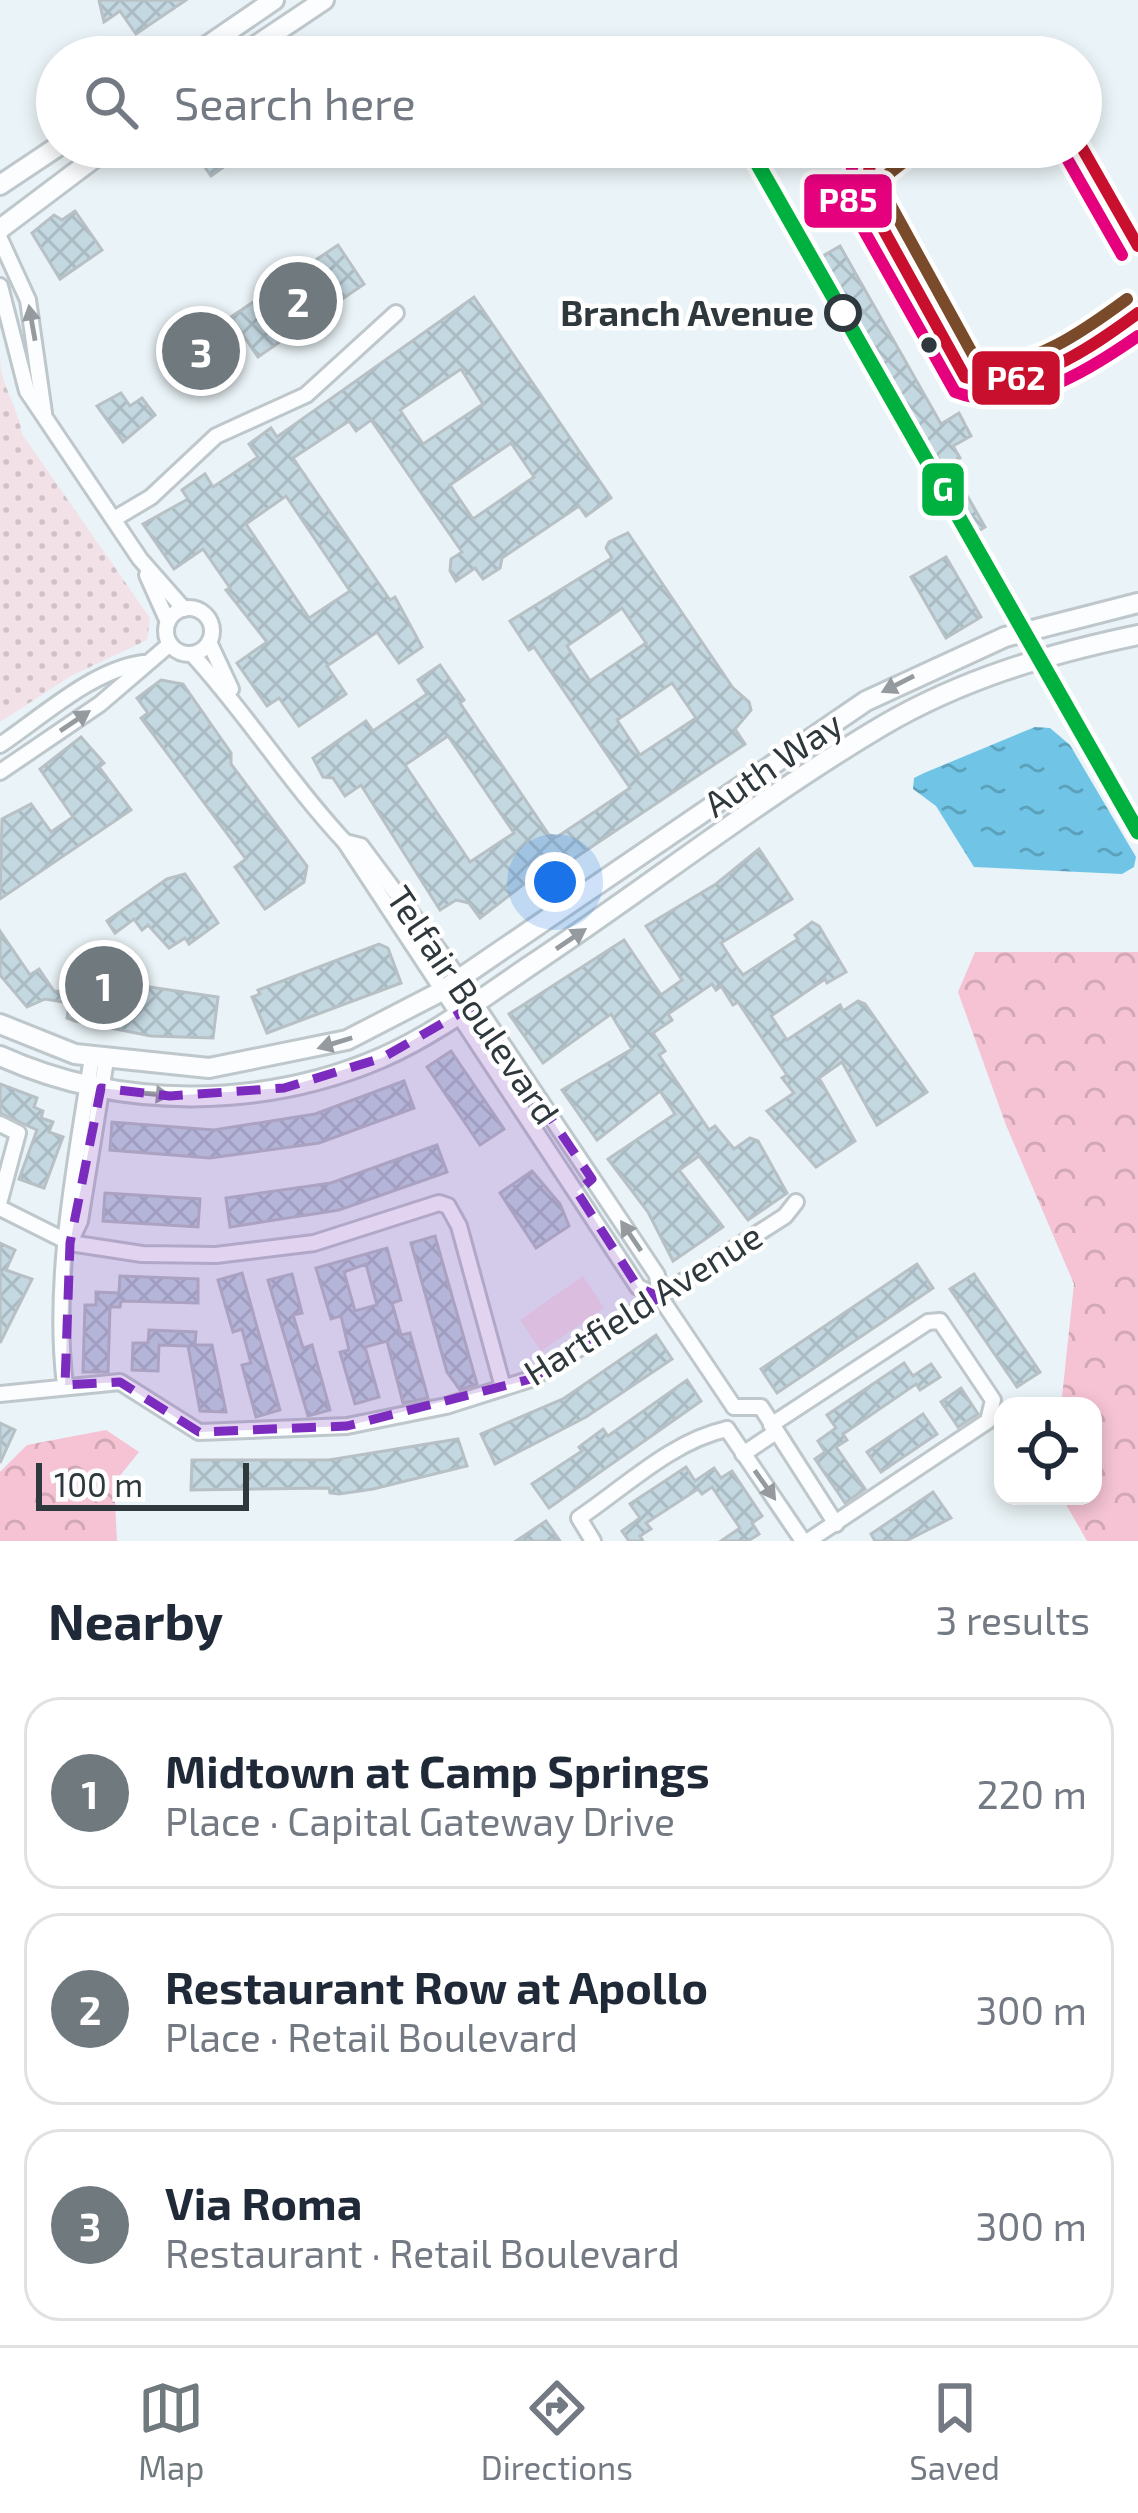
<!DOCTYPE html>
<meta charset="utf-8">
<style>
body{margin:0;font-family:"Exo 2",sans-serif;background:#f6f6f7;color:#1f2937}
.controls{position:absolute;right:36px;bottom:36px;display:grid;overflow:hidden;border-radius:24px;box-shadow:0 6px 18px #0003}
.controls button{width:108px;height:108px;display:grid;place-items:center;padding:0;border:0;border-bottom:3px solid #e0e1e3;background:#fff;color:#1f2937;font:60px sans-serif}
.scale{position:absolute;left:36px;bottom:30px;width:213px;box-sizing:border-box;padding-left:12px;border:6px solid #2e383d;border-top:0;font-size:33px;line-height:42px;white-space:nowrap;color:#2e383d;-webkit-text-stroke:9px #fefffe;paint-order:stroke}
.you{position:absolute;left:555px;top:882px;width:42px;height:42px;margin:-30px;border:9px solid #fff;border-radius:50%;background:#1a73e8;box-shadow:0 0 0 18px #1a73e833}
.badge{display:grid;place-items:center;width:78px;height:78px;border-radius:50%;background:#70797e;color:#fff;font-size:39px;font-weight:700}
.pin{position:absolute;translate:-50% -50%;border:6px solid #fff;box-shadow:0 3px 12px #0006}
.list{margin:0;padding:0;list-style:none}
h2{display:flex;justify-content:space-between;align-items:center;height:156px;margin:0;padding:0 48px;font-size:51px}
h2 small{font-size:39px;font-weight:400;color:#747a83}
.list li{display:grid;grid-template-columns:78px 1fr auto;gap:36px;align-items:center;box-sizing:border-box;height:192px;margin:0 24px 24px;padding:0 24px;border:3px solid #e0e1e3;border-radius:36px}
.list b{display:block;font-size:45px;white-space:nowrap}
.list p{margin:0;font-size:39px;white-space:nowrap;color:#747a83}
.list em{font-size:39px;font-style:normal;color:#747a83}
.icon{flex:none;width:66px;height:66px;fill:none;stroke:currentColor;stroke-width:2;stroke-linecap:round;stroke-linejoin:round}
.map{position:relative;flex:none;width:1138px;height:1541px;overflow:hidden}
.search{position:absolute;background:#fff;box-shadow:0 6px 18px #0003;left:36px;right:36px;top:36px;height:132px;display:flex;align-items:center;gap:30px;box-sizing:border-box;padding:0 42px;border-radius:66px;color:#747a83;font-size:45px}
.sheet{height:804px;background:#fff}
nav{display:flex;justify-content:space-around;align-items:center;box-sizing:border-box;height:168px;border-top:3px solid #e0e1e3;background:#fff;font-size:33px;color:#747a83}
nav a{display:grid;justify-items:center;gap:6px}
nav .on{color:#70797e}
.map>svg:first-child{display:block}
</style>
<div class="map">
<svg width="1138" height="1541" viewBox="0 0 1138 1541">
<defs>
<pattern id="grass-dots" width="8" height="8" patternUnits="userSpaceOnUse" patternTransform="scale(3)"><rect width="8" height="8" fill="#f3e1e8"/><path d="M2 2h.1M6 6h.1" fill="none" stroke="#d1c2c8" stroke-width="1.8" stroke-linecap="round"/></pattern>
<pattern id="forest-crowns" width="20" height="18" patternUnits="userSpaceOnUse" patternTransform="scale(3)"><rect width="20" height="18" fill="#f5c3d3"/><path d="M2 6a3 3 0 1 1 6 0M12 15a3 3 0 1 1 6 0" fill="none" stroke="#d2a8b6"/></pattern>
<pattern id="water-ripples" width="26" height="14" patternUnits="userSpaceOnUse" patternTransform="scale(3)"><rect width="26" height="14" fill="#70c5e6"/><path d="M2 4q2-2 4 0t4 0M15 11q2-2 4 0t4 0" fill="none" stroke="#5ca1bc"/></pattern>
<pattern id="building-cross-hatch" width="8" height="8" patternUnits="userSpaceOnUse" patternTransform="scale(3)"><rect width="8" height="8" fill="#c4d8e1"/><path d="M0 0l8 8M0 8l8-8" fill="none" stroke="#a9bac2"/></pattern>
</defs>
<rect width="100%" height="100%" fill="#eaf3f7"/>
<!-- grass -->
<path fill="url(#grass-dots)" d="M 0,358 C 0,384 18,407 22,434 L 150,618 L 147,640 L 71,676 L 0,722 Z"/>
<!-- forest -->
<g fill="url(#forest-crowns)">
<polygon points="975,952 1138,952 1138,1541 1087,1541 1064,1501 1063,1496 1093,1496 1093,1406 1061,1406 1074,1284 1006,1125 958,992"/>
<polygon points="106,1430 139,1452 114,1483 117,1541 0,1541 0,1472 27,1445"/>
</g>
<!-- park -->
<polygon fill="#f3e1e8" points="583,1276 604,1308 541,1351 520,1320"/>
<!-- water -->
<polygon fill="url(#water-ripples)" points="1035,727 1050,728 1070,745 1136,857 1134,867 1122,874 974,867 936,806 913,789 914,778 924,773"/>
<!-- building -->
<g fill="url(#building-cross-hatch)" stroke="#b7c0c4" stroke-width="3" fill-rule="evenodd">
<polygon points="99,0 186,0 136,34 120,11 104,22"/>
<polygon points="312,41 323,57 288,57"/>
<polygon points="191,147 252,147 211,176"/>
<polygon points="75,211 102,250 60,279 32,233 54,215 62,220"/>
<polygon points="338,245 364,284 258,357 231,317"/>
<polygon points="840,246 941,424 959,413 971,436 953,446 960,458 949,464 985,527 975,533 939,469 928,475 809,264"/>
<path d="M 474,297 L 611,498 L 586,516 L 579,506 L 502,558 L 500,568 L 483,579 L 475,568 L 456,581 L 450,571 L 451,559 L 462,552 L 371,420 L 356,431 L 349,421 L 293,458 L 390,600 L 395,597 L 422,647 L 399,663 L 377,632 L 327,666 L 346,694 L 299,726 L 279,698 L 267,706 L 237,663 L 267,642 L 226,590 L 230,588 L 203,549 L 174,569 L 143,524 L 188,499 L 182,490 L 205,474 L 213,487 L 258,457 L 249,444 L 271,428 L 277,437 ZM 461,369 L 483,404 L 423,444 L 400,410 ZM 511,443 L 534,477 L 473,519 L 450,485 ZM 286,496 L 350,591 L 309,618 L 246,524 Z"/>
<polygon points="121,393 130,406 142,398 155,415 123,442 97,406"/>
<path d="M 628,533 L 733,688 L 749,702 L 751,710 L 735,729 L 745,744 L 560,868 L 565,875 L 550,888 L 542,890 L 533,877 L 480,918 L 469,903 L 456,900 L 440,910 L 361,785 L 345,796 L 333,778 L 323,777 L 313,758 L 366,721 L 373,731 L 427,694 L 418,680 L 440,665 L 464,700 L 460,703 L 549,835 L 557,837 L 630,788 L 534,647 L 529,650 L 510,621 L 612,558 L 606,548 L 609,542 ZM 622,608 L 646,643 L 590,681 L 567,646 ZM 672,683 L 696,718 L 640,755 L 617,720 ZM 448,736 L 514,833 L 470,862 L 405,765 Z"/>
<polygon points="946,557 981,617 946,638 911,577"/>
<polygon points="161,680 183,684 231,753 231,764 307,866 304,882 265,909 235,867 246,859 141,718 148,713 137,698"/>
<polygon points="81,737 104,763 99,767 131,810 0,899 2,819 31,804 51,832 73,817 40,769"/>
<polygon points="759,849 792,899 721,943 736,966 743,975 798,939 795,935 812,922 819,926 846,972 827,983 825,979 771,1016 787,1040 840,1005 843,1011 858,1001 865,1004 927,1092 877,1125 842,1062 819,1078 855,1141 816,1167 767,1111 794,1093 782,1078 787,1075 738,1002 733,1005 721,986 716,990 712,984 668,1014 672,1020 653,1033 665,1051 659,1055 709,1130 715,1126 734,1149 750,1138 758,1141 787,1193 748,1220 699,1156 679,1170 723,1227 673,1261 648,1212 608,1159 675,1114 660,1091 597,1140 562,1090 632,1049 611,1014 543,1063 509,1014 624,940 661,995 682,980 646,926 716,884"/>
<polygon points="185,874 218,923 189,944 185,938 169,948 148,925 142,930 134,919 115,933 107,921 167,879"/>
<polygon points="0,931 30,975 39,969 54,991 74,992 80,977 218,997 213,1038 151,1036 75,1021 67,1018 69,1003 45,999 27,1007 0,975"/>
<polygon points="379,944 388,948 401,983 267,1033 252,997 260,994 258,990"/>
<polygon points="451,1051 504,1129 480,1145 427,1067"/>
<polygon points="404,1081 414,1108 319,1143 210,1158 110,1150 112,1122 214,1130 315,1114"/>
<polygon points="0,1084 37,1098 34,1107 43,1111 41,1118 53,1122 49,1132 63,1137 44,1188 19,1179 37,1130 0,1113"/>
<polygon points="437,1145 447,1172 339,1210 230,1227 226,1198 331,1183"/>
<polygon points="532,1171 560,1204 569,1226 536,1248 500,1193"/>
<polygon points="105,1193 200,1199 198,1227 103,1221"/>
<polygon points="435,1236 477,1384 460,1390 447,1372 411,1243"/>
<polygon points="0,1243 15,1250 6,1270 32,1279 0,1343"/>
<path d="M 387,1248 L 401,1300 L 392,1303 L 396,1317 L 401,1335 L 410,1333 L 428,1398 L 403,1403 L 387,1341 L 365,1347 L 379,1397 L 355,1404 L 340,1352 L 349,1350 L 341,1316 L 331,1319 L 316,1268 ZM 366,1264 L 377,1305 L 355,1311 L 344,1272 Z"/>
<polygon points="917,1264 933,1288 777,1393 761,1369"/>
<polygon points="242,1273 280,1410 256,1417 242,1365 251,1363 242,1329 233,1332 218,1280"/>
<polygon points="292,1274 302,1313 293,1315 303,1348 312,1345 330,1410 308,1416 268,1280"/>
<polygon points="974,1274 1040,1372 1017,1387 950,1289"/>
<polygon points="120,1276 198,1279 198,1303 121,1301 120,1307 110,1307 108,1372 83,1372 85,1305 96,1305 96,1292 119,1293"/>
<polygon points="149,1330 196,1332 195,1345 212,1345 226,1412 200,1411 188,1346 159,1345 158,1371 132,1370 133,1343 148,1343"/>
<polygon points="656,1335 672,1359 586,1417 495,1464 481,1434 563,1399"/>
<polygon points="904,1363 913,1376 931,1364 940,1377 920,1390 916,1384 843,1434 847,1440 836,1447 865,1489 845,1503 815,1459 825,1452 818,1441 836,1428 827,1415"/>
<polygon points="687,1380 701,1401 549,1508 532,1484 582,1451 579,1447 603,1429 608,1436"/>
<polygon points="961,1388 978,1414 958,1427 941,1402"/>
<polygon points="923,1414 937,1434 881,1472 867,1452"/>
<polygon points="0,1423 15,1430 0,1463"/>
<polygon points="458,1439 467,1466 373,1489 339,1494 330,1493 329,1488 191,1490 192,1460 329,1460"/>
<polygon points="686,1467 695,1481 714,1468 721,1478 732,1471 762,1516 752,1523 759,1534 748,1541 721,1541 740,1528 712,1487 702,1494 698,1489 646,1523 651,1529 640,1536 643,1541 629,1541 622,1531 640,1518 630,1504"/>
<polygon points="933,1492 951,1518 906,1541 875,1541 871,1534"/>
<polygon points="546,1521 560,1541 516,1541"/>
</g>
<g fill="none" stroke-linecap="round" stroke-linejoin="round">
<!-- street casing -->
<g stroke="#bec7cb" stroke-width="20">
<g id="street">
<polyline points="0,239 28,300 44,413"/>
<polyline points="0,286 27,391 140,559 184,609"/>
<polyline points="114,519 151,497 216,436 306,395 396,313"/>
<polyline points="147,575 168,622"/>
<circle cx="189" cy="631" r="23"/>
<polyline points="209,642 231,689"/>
<path d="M 192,654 C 247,714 289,782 345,842 L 638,1287 L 660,1297"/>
<path d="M 0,745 C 42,717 92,670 143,663"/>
<polyline points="0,772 100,704 170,644"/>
<polyline points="345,842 361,846 446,960 657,1275 660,1297 734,1407"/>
<polyline points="0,1124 18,1133 0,1200"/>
<polyline points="0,1208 70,1243 142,1254 216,1255 314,1243 439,1203 448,1206 459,1226 503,1387"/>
<polyline points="72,1238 80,1221 106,1060"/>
<path d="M 65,1385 C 52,1280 76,1161 92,1057"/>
<polyline points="0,1394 120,1382 199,1432 347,1426 446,1406 531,1379 785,1216 796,1202"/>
<polyline points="734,1407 761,1407 836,1524"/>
<polyline points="771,1425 928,1322 940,1321 993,1400 988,1421 808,1541"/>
<polyline points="727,1429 803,1541"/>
<polyline points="743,1454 776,1432"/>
<path d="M 593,1541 L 579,1518 C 625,1487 672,1441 727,1429"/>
</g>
</g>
<!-- secondary casing -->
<g stroke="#bec7cb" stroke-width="24">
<g id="secondary">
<polyline points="191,57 274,0"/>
<polyline points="239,57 324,0"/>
<polyline points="0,185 57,147"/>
<polyline points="0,229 109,147"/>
<polyline points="0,1024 75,1054 209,1068 347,1040 440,992 866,701 1005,637 1138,603"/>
<path d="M 0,1056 C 119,1110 262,1109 381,1058 C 434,1035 481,999 528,967 C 647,888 759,799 882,726 C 962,679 1047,654 1138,635"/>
</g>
</g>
<!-- street -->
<use href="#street" stroke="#fcfdfe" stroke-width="14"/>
<!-- secondary -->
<use href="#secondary" stroke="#fcfdfe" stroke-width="18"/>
<!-- bus-1 casing -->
<g stroke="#fefffe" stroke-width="21">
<g id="bus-1">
<polyline points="1081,146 1138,246"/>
<path d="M 894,147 L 870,165 L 865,196 L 965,377 C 1025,395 1092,347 1138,313"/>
</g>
</g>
<!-- bus-2 casing -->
<g stroke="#fefffe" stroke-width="21">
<g id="bus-2">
<path d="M 864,147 L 853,160 L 848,202 L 955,392 C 1017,416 1088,371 1138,336"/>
<polyline points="1065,155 1122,255"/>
</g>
</g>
<!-- bus-3 casing -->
<g stroke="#fefffe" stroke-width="21">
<path id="bus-3" d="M 905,161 L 887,175 L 884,193 L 977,362 C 1027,373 1089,327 1127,299"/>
</g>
<!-- bus-1 -->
<use href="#bus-1" stroke="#c8102e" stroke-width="12"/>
<!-- bus-2 -->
<use href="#bus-2" stroke="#e5007d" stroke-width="12"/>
<!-- bus-3 -->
<use href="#bus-3" stroke="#7a4b2a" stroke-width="12"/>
<!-- metro-1 casing -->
<g stroke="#fefffe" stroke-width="24">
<polyline id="metro-1" points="748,147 1138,832"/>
</g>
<!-- metro-1 -->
<use href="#metro-1" stroke="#00b140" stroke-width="15"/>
</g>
<!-- one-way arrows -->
<defs><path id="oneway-solid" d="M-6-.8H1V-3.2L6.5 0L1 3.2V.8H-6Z" transform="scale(3)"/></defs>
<g fill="#959a9e">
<use href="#oneway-solid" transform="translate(32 323) rotate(-100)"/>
<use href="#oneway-solid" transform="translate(898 684) rotate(153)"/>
<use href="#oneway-solid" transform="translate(75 721) rotate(-34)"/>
<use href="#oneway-solid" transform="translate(571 939) rotate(-34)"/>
<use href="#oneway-solid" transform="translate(335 1043) rotate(163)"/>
<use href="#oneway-solid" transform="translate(153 1094) rotate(5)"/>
<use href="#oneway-solid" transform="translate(631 1236) rotate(-124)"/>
<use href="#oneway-solid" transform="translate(765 1485) rotate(55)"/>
</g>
<!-- marked area -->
<path fill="#7b2cbf" fill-opacity="0.2" stroke="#7b2cbf" stroke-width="9" stroke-dasharray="24 15" stroke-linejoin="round" d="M 474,1005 L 592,1179 L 577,1192 L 638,1287 L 660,1297 L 531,1379 L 347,1426 L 199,1432 L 120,1382 L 65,1385 L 70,1243 L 101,1088 L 170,1096 L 284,1088 L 382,1058 Z"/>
<!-- markers -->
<circle fill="#fefffe" stroke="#2e383d" stroke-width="6" cx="843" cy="313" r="16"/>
<circle fill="#2e383d" stroke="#fefffe" stroke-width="4.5" cx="929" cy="345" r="10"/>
<g text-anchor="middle" stroke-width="9" stroke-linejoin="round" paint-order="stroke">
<!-- stop labels -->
<g font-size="36" font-weight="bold" fill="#2e383d" stroke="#fefffe" text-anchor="end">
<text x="814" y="326">Branch Avenue</text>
</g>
<!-- street labels -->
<g font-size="36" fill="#2e383d" stroke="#fefffe">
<text transform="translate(773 764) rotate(-34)" y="13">Auth Way</text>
<text transform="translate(473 1005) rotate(56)" y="13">Telfair Boulevard</text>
<text transform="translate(643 1304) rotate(-32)" y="13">Hartfield Avenue</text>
</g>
</g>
<g stroke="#fefffe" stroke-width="4.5">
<rect x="802" y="172" width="92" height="58" rx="12" fill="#e5007d"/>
<rect x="970" y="349" width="92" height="58" rx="12" fill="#c8102e"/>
<rect x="920" y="461" width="46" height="57" rx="12" fill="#00b140"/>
</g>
<g font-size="33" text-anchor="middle" font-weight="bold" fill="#fff">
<text x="848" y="212">P85</text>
<text x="1016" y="390">P62</text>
<text x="943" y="501">G</text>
</g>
</svg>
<div class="controls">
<button><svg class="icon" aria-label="locate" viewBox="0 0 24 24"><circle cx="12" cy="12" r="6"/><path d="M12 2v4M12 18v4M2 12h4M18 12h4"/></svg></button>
</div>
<div class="scale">100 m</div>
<div class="you"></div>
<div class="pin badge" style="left:104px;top:985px">1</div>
<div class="pin badge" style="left:298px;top:301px">2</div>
<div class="pin badge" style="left:201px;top:351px">3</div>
<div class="search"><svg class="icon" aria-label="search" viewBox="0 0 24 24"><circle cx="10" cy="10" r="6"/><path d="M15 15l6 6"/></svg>Search here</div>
</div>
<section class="sheet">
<h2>Nearby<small>3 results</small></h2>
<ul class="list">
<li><span class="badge">1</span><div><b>Midtown at Camp Springs</b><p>Place · Capital Gateway Drive</p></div><em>220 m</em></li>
<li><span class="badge">2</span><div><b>Restaurant Row at Apollo</b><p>Place · Retail Boulevard</p></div><em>300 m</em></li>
<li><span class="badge">3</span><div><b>Via Roma</b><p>Restaurant · Retail Boulevard</p></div><em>300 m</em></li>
</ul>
</section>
<nav>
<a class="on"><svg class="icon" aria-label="map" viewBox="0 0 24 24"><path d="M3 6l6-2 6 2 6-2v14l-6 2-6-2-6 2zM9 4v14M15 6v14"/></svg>Map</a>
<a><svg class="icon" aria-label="directions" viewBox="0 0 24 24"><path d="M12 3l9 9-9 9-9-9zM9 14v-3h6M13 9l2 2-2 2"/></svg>Directions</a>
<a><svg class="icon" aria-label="saved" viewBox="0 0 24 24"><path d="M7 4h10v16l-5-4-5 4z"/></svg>Saved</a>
</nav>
